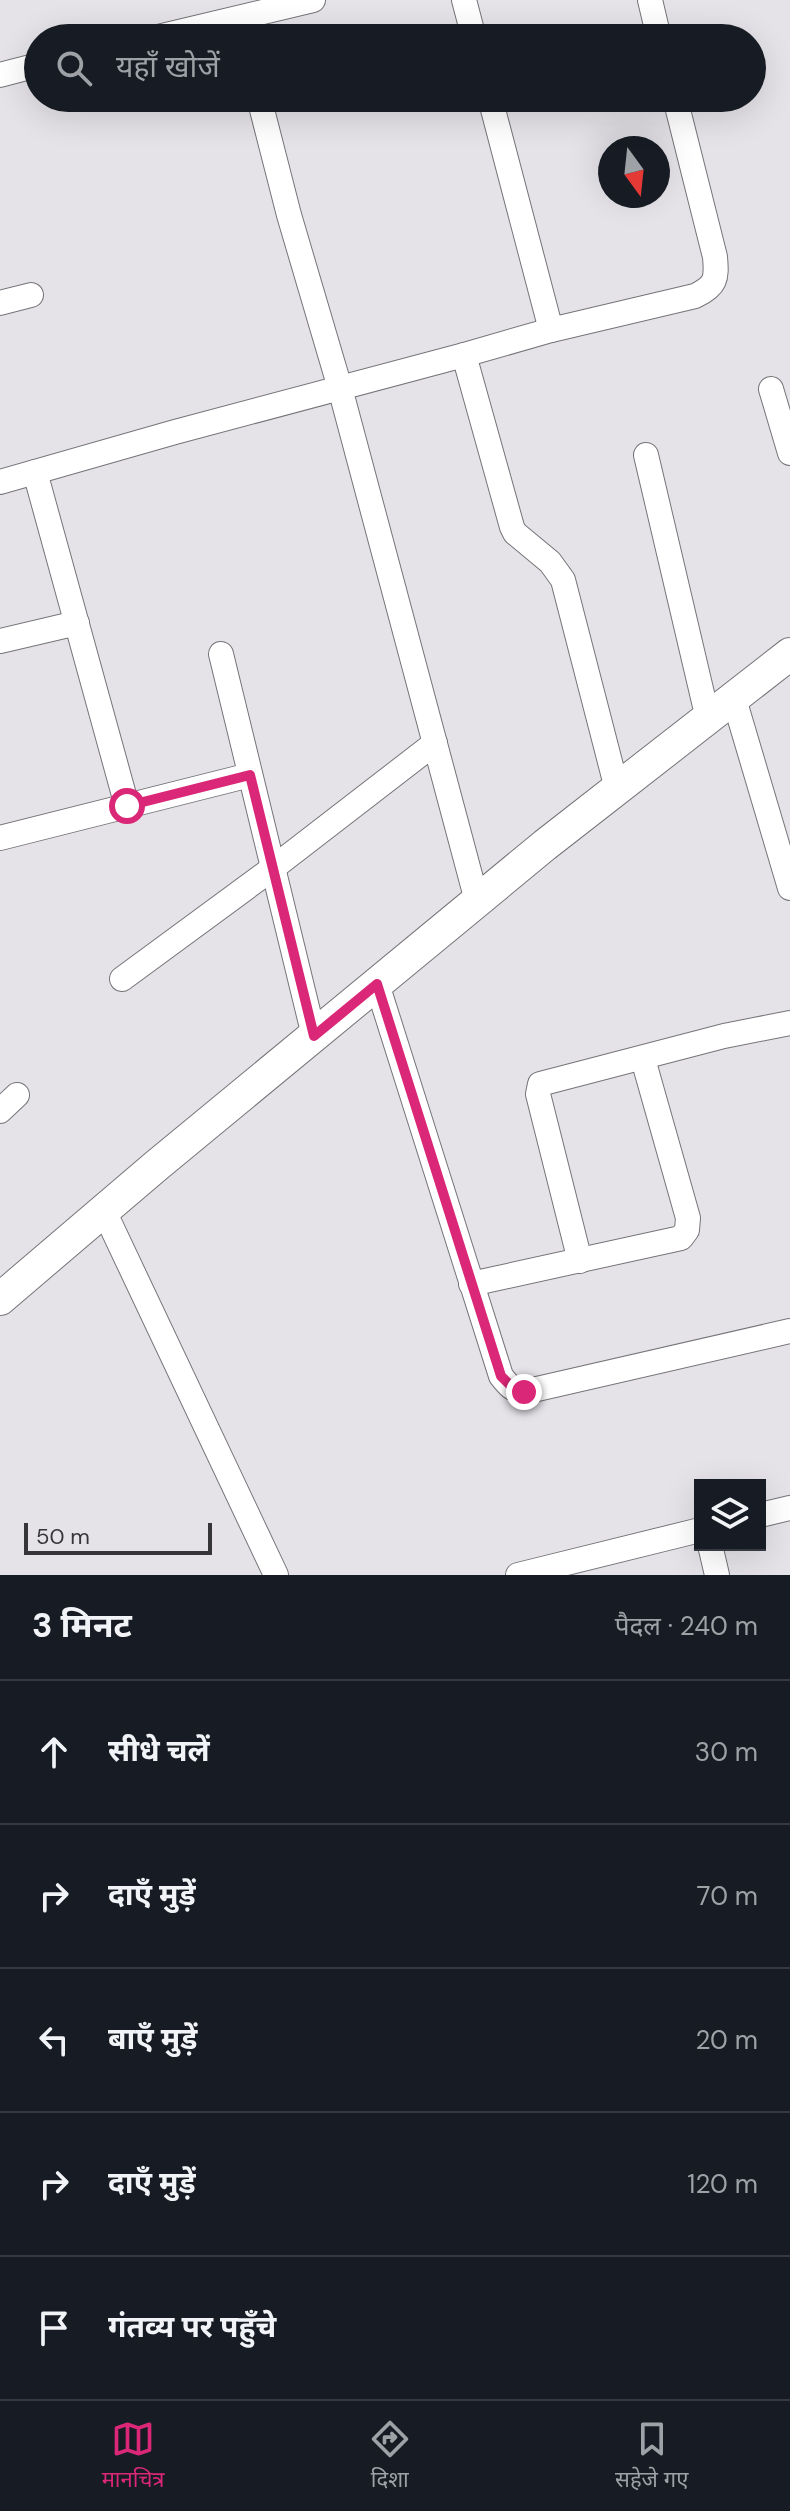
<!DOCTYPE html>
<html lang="hi">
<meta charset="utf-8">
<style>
body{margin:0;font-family:"DM Sans","Noto Sans Devanagari",sans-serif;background:#20242c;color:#f1f3f6}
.controls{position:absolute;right:24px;bottom:24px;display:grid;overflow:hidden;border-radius:0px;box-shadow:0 8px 32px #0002}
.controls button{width:72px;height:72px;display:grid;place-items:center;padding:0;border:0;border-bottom:2px solid #363941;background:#171b24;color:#f1f3f6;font:40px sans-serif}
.compass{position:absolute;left:598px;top:136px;width:72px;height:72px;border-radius:50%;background:#171b24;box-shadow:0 8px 32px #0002;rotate:165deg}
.scale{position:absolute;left:24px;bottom:20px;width:188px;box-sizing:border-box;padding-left:8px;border:4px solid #363638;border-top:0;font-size:22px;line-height:28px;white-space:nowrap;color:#363638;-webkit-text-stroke:6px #e5e3e8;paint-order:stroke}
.stop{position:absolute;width:24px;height:24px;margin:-18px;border:6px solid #db2777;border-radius:50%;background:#fff}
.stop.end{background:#db2777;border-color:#fff;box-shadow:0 2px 8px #0008}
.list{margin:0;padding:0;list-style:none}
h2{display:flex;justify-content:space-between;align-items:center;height:104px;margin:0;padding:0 32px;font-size:34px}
h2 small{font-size:26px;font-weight:400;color:#9ea1a6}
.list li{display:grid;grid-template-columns:52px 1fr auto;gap:24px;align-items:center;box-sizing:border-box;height:144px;padding:0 32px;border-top:2px solid #363941}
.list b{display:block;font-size:30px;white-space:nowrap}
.list em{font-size:26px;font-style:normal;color:#9ea1a6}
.icon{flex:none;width:44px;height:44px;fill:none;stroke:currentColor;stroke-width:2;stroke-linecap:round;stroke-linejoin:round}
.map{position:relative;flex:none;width:790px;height:1575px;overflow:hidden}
.search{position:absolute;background:#171b24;box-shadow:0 8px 32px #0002;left:24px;right:24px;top:24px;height:88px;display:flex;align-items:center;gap:20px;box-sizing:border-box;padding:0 28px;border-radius:44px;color:#9ea1a6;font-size:30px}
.sheet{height:824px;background:#171b24}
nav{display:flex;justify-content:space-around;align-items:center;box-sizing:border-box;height:112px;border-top:2px solid #363941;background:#171b24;font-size:22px;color:#9ea1a6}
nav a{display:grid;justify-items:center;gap:4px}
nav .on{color:#db2777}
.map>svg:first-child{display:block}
</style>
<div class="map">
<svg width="790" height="1575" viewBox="0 0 790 1575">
<rect width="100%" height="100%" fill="#e5e3e8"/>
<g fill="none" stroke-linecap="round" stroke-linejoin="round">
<!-- minor casing -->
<g stroke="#757478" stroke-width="26">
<g id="minor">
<polyline points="464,0 474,38"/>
<polyline points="650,0 659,38"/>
<polyline points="154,38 313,0"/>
<polyline points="0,75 38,65"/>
<polyline points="259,98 289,215 340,388 477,901"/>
<polyline points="490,98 551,330"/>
<polyline points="0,303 31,295"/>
<polyline points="464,355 512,527 515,533 550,562 563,580 617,789"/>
<polyline points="771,389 790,453"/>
<polyline points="646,455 708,719"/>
<polyline points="35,472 127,806"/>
<path d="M 0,482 L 175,432 L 464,355 L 551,330 L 695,296 C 716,286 717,279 715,257 L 675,98"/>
<polyline points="0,641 77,623"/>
<polyline points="221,654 314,1036"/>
<polyline points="734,699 790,888"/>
<polyline points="0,838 250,775"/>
<polyline points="122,979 273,868 435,743"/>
<path d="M 377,984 L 501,1376 C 508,1385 512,1390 524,1392 L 790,1331"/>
<polyline points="0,1111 17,1095"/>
<polyline points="104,1211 276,1575"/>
<polyline points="580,1261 538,1094 540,1084 724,1036 790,1023"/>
<polyline points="471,1284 681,1238 687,1230 688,1218 643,1059"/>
<polyline points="760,1515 790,1508"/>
<polyline points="710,1545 717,1575"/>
<polyline points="518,1575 700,1530"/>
</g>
</g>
<!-- secondary casing -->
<g stroke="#757478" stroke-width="34">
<polyline id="secondary" points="0,1299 156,1166 545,845 790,654"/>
</g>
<!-- minor -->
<use href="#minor" stroke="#fff" stroke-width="24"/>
<!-- secondary -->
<use href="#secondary" stroke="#fff" stroke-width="32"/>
</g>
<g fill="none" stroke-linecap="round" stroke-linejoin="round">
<!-- route -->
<polyline stroke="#db2777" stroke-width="10" points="127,806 250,775 314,1036 377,984 501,1376 515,1390 524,1392"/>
</g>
</svg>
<div class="controls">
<button><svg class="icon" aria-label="layers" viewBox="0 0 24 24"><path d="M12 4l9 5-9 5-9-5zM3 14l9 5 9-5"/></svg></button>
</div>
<svg class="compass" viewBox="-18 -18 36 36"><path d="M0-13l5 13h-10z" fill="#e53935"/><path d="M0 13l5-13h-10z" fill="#9ea1a6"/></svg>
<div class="scale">50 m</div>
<div class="stop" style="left:127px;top:806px"></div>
<div class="stop end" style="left:524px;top:1392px"></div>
<div class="search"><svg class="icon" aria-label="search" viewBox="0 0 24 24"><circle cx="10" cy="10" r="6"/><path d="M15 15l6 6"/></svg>यहाँ खोजें</div>
</div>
<section class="sheet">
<h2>3 मिनट<small>पैदल · 240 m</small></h2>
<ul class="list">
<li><svg class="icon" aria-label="ahead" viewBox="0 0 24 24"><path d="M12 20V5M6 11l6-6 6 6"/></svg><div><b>सीधे चलें</b></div><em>30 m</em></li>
<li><svg class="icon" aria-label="right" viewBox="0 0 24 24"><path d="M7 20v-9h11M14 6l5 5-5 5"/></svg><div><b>दाएँ मुड़ें</b></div><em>70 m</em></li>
<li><svg class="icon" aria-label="left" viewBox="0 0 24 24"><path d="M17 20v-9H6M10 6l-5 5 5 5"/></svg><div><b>बाएँ मुड़ें</b></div><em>20 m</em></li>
<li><svg class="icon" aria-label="right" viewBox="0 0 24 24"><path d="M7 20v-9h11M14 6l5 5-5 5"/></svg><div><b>दाएँ मुड़ें</b></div><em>120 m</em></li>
<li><svg class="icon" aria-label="arrive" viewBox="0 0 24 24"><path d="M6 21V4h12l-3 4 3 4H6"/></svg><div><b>गंतव्य पर पहुँचे</b></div></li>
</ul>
</section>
<nav>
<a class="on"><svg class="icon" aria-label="map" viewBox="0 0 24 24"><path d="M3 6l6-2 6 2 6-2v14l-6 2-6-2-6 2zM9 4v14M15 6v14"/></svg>मानचित्र</a>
<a><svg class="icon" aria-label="directions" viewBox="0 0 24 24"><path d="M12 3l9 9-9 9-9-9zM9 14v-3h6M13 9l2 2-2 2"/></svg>दिशा</a>
<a><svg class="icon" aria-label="saved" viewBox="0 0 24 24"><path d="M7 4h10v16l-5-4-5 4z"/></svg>सहेजे गए</a>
</nav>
